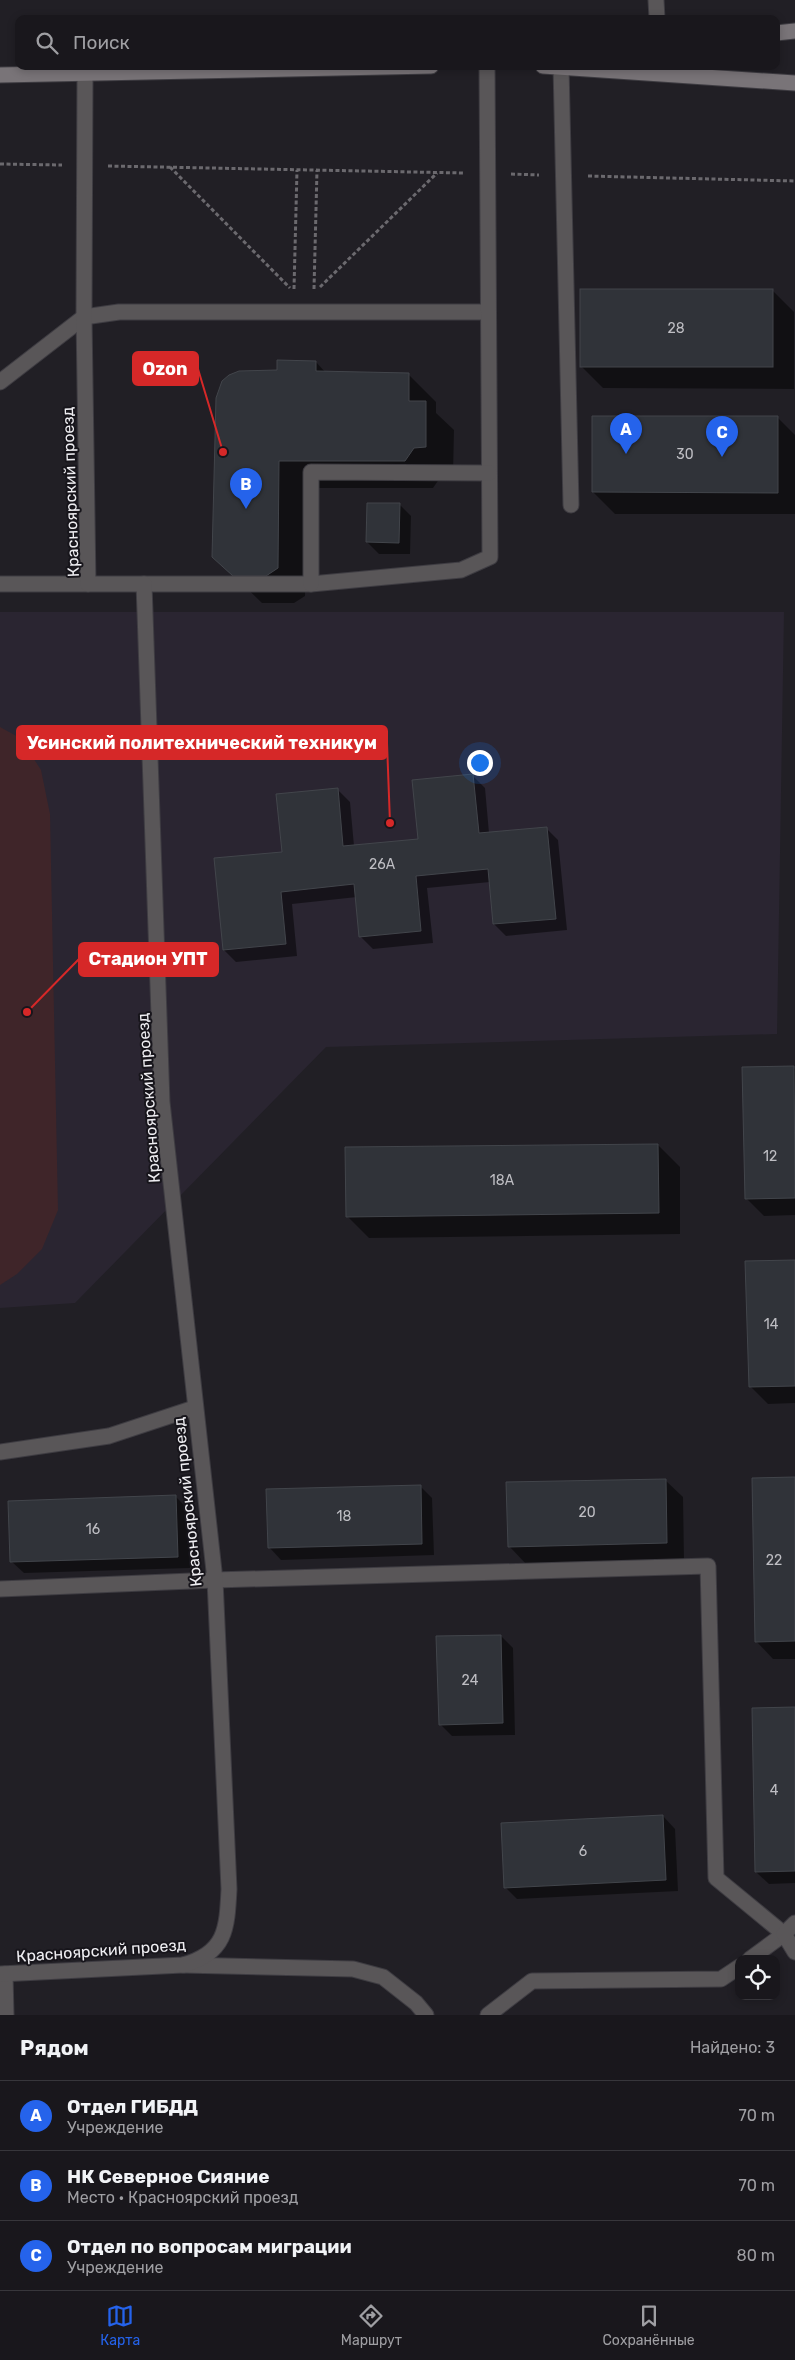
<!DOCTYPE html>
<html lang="ru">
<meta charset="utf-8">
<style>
body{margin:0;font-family:Rubik,sans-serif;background:#262429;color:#f1f3f6}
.controls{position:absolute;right:15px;bottom:15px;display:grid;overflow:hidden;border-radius:10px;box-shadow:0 2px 8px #0003}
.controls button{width:45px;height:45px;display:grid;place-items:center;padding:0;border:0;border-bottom:1px solid #37363b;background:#19171c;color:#f1f3f6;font:25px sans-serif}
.you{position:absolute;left:479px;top:762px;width:18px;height:18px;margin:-12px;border:4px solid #fff;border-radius:50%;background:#1a73e8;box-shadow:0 0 0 8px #1a73e833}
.badge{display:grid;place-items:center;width:32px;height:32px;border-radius:50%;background:#2563eb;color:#fff;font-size:16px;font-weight:700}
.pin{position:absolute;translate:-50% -41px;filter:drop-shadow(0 1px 2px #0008)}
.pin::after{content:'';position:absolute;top:26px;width:18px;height:15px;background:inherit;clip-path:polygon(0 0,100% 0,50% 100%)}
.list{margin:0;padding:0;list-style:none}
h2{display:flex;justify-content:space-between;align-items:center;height:65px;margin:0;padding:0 20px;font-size:21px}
h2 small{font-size:16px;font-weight:400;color:#9f9fa3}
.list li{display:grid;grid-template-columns:32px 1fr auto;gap:15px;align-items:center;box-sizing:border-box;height:70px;padding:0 20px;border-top:1px solid #37363b}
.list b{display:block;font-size:19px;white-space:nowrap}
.list p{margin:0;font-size:16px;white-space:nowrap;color:#9f9fa3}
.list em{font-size:16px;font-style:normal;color:#9f9fa3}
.icon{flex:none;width:28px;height:28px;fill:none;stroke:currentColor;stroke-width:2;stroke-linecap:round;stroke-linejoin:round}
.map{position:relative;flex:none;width:795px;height:2015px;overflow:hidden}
.search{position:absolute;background:#19171c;box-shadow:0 2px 8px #0003;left:15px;right:15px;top:15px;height:55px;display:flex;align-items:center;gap:12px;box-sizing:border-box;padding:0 18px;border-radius:10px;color:#9f9fa3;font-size:19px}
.sheet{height:275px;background:#19171c}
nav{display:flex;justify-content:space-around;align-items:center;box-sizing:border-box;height:70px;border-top:1px solid #37363b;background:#19171c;font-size:14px;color:#9f9fa3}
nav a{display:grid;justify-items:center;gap:2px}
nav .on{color:#2563eb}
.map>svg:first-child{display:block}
</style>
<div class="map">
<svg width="795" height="2015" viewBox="0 0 795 2015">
<rect width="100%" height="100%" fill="#211f25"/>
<!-- built -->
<polygon fill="#2a2531" points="0,612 784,612 777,1034 326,1047 75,1303 0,1308"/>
<!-- green -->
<polygon fill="#3f2529" points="0,727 20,738 41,770 50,814 58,1210 42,1249 17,1274 0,1285"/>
<!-- shadow -->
<g fill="#0007">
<polygon points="772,290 794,312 794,389 603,388 581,366"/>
<polygon points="316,362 326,373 408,374 436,402 436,413 454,430 453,475 442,475 433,488 307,488 305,596 294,603 262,603 214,556 216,408 219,389 223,382"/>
<polygon points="777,417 795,435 795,514 615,514 593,492"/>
<polygon points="399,504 411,516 410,554 379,554 367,542"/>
<polygon points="473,776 485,788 489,833 546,828 558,840 567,930 506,936 494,924 490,882 427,888 433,943 373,949 361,937 357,897 292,904 297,956 236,962 224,950 283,853 337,789 350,802 354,846 419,840"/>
<polygon points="793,1067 795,1069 795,1215 764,1216 746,1198"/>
<polygon points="658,1145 680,1167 680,1234 369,1238 347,1216"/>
<polygon points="795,1262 795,1403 768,1404 750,1386"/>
<polygon points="795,1479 795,1659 773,1659 756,1641"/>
<polygon points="665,1480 683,1497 684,1560 526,1564 509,1546"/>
<polygon points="420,1486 432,1498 434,1555 281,1560 269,1547"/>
<polygon points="176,1497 188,1509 190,1568 24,1573 11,1561"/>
<polygon points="501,1636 513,1648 515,1735 452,1736 440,1724"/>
<polygon points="795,1709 795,1883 769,1884 756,1872"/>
<polygon points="663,1816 675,1829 678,1891 517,1899 505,1887"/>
</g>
<!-- building -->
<g fill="#303339" stroke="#42454b">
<rect x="580" y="289" width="193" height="78"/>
<polygon points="277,360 316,361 316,371 409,373 409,401 426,401 426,447 414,448 405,461 279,461 278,568 266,576 233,576 212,557 216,398 222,381 229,375 239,371 277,370"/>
<polygon points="592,416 778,416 778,493 592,492"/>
<polygon points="367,503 400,503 399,543 366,542"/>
<polygon points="473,774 479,833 547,827 556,919 493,924 488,869 416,876 421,931 359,937 354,884 281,892 286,944 223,950 214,858 282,852 276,794 338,788 343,846 418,839 412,780"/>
<polygon points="794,1066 795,1198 745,1199 742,1067"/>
<polygon points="658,1144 659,1213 346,1217 345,1147"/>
<polygon points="795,1260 795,1386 749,1387 745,1261"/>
<polygon points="795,1477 795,1641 755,1642 752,1478"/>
<polygon points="666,1479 667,1543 508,1547 506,1482"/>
<polygon points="421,1485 422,1544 268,1548 266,1489"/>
<polygon points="176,1495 178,1557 10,1562 8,1501"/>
<polygon points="501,1635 503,1723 439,1725 436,1636"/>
<polygon points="795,1707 795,1871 755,1872 752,1708"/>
<polygon points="663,1815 666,1880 504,1888 501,1823"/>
</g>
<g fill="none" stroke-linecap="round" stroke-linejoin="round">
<!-- lane casing -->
<g stroke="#3e3c42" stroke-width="17">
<g id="lane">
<polyline points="656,0 657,19"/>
<polyline points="561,66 571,505"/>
<polyline points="0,382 84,317 119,312 488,312"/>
<polyline points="0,584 88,584"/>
<polyline points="144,584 311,584 461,570 490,557 487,66"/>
<polyline points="311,584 311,472 489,473"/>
<polyline points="0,1452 109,1436 194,1408"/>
<polyline points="0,1589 215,1580 708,1566 716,1878 784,1934 750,1959"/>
<polyline points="795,1923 784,1934 795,1952"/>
<polyline points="183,1965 353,1969 383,1977 416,2003 426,2015"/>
<polyline points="5,1974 6,2015"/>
<polyline points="488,2015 532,1981 721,1979 739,1967"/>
</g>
</g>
<!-- street casing -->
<g stroke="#3e3c42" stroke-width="17">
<path id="street" d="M 0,1974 L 183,1965 C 226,1953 227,1929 229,1889 L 215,1580 L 162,1102 L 144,584 L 88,584 L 84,317 L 85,75"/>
</g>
<!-- secondary casing -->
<g stroke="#3e3c42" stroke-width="17">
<g id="secondary">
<polyline points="776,33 795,31"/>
<polyline points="543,66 795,83"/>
<polyline points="0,75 431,66"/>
</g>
</g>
<!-- path -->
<g stroke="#6b696e" stroke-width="3" stroke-dasharray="4 2.5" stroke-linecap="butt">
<polyline points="0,164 62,165"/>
<polyline points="108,166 464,173"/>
<polyline points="170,167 290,288"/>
<polyline points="511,174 539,175"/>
<polyline points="588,176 795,181"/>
<polyline points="320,287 437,173"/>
<polyline points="294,289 297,170"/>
<polyline points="314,289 317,170"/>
</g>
<!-- lane -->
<use href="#lane" stroke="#595658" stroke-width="15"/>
<!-- street -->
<use href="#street" stroke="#595658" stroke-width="15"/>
<!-- secondary -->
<use href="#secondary" stroke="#797478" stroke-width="15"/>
</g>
<g text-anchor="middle" stroke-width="4" stroke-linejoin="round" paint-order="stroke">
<!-- number labels -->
<g font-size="14" fill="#bebec3">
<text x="676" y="333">28</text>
<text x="685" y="459">30</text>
<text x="382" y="869">26А</text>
<text x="770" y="1161">12</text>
<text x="502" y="1185">18А</text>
<text x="771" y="1329">14</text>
<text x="587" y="1517">20</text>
<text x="344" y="1521">18</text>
<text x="93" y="1534">16</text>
<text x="774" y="1565">22</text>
<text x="470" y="1685">24</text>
<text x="774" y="1795">4</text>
<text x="583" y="1856">6</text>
</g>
<!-- street labels -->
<g font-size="16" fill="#eeedf1" stroke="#17151b">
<text transform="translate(70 492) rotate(-92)" y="6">Красноярский проезд</text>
<text transform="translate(148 1098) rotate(-94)" y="6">Красноярский проезд</text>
<text transform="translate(187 1502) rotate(-96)" y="6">Красноярский проезд</text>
<text transform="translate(101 1950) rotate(-4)" y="6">Красноярский проезд</text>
</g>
</g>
<!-- callouts -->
<path fill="none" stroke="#d62828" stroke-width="2" d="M223 452L198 369M390 823L387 743M27 1012L79 959"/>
<g fill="#d62828" stroke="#17151b" stroke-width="2">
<circle cx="223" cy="452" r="5"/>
<circle cx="390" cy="823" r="5"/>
<circle cx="27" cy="1012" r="5"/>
</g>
<g fill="#d62828" stroke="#d62828" stroke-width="2">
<rect x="133" y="352" width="65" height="33" rx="5"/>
<rect x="17" y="726" width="370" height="33" rx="5"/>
<rect x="79" y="943" width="139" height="33" rx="5"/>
</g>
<g font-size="18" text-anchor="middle" font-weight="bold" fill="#fff">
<text x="165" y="375">Ozon</text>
<text x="202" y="749">Усинский политехнический техникум</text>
<text x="148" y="965">Стадион УПТ</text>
</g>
</svg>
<div class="controls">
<button><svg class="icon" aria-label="locate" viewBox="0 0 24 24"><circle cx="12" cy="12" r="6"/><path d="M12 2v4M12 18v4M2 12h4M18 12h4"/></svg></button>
</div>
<div class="you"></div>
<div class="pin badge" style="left:626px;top:454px">A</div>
<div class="pin badge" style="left:246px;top:509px">B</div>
<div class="pin badge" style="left:722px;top:457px">C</div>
<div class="search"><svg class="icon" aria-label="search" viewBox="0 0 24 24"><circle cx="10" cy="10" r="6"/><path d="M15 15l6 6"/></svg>Поиск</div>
</div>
<section class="sheet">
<h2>Рядом<small>Найдено: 3</small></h2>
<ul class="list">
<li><span class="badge">A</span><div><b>Отдел ГИБДД</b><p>Учреждение</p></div><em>70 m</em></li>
<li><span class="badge">B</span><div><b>НК Северное Сияние</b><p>Место · Красноярский проезд</p></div><em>70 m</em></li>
<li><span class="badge">C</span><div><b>Отдел по вопросам миграции</b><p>Учреждение</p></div><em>80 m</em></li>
</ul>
</section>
<nav>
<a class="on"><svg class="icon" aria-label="map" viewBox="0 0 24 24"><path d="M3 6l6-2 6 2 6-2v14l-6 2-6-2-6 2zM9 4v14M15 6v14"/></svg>Карта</a>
<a><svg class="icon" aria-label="directions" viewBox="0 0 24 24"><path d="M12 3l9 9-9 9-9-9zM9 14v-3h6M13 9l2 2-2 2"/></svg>Маршрут</a>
<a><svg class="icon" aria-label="saved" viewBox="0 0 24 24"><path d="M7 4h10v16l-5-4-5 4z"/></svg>Сохранённые</a>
</nav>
